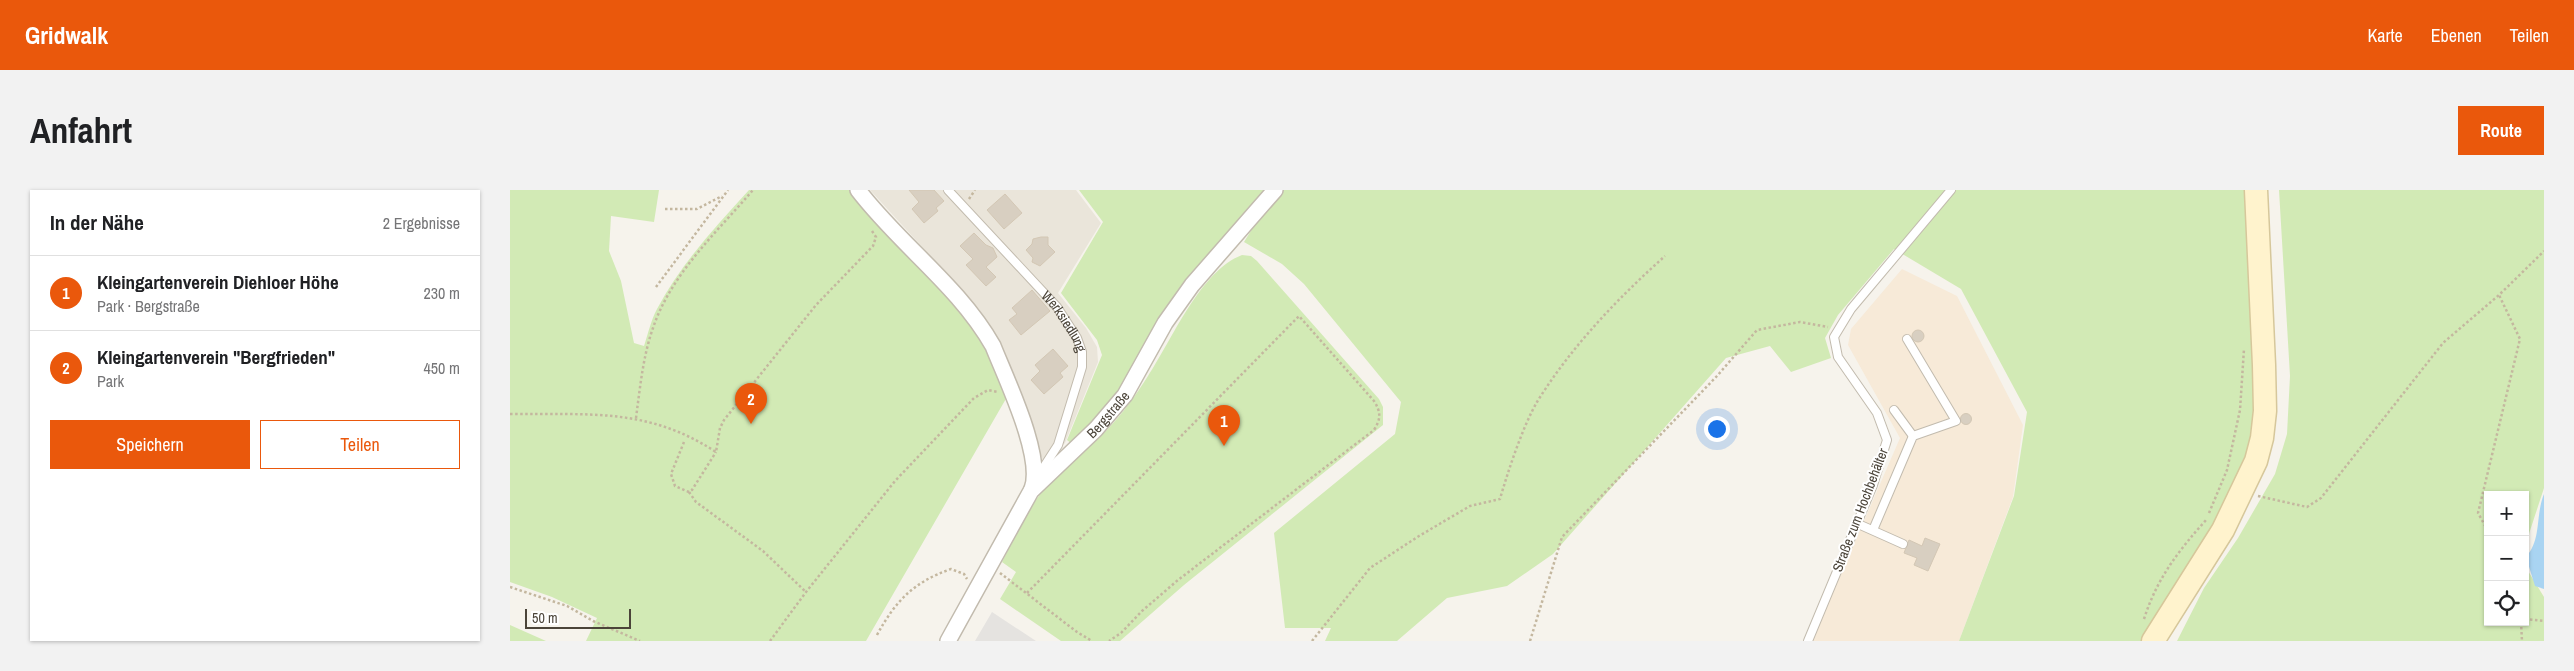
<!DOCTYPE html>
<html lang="de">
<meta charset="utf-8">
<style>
body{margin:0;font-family:"Archivo Narrow",sans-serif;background:#f2f2f2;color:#202124}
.controls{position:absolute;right:15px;bottom:15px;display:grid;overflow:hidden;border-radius:0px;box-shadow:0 1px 4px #0004}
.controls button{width:45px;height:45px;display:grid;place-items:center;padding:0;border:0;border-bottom:1px solid #e0e0e0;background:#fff;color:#202124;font:25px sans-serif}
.scale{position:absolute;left:15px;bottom:12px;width:106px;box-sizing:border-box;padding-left:5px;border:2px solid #4b4439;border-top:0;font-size:14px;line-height:18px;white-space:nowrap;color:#4b4439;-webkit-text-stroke:4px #fff;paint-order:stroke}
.you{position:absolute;left:1206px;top:238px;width:18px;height:18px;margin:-12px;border:4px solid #fff;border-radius:50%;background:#1a73e8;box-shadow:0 0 0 8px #1a73e833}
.badge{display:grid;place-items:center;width:32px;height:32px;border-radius:50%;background:#ea580c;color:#fff;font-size:16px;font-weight:700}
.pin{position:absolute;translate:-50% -41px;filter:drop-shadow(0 1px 2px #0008)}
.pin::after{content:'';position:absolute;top:26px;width:18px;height:15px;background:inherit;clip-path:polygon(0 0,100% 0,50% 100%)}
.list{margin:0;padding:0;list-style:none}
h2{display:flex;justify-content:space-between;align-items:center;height:65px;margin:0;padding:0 20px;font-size:21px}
h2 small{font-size:16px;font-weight:400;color:#757577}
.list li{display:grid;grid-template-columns:32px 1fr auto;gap:15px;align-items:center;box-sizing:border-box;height:75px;padding:0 20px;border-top:1px solid #e0e0e0}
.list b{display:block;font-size:19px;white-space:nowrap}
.list p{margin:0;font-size:16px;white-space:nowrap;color:#757577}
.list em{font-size:16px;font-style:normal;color:#757577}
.actions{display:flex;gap:10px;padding:15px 20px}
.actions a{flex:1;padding:11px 0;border:1px solid #ea580c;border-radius:0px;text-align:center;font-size:18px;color:#ea580c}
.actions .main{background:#ea580c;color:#fff}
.icon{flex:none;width:28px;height:28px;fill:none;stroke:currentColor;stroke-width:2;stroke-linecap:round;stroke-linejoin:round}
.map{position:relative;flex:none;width:2034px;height:451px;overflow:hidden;border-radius:0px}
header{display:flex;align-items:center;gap:30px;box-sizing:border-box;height:70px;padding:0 25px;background:#ea580c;color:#fff}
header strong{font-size:24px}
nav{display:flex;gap:28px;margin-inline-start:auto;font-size:18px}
.intro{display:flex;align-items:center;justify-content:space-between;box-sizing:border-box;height:120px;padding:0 30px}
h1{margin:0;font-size:35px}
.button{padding:12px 22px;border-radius:0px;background:#ea580c;color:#fff;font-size:18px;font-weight:700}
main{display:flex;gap:30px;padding:0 30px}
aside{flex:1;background:#fff;border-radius:0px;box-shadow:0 1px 4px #0004}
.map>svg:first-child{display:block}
</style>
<header>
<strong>Gridwalk</strong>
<nav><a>Karte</a><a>Ebenen</a><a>Teilen</a></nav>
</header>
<div class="intro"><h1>Anfahrt</h1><a class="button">Route</a></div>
<main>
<aside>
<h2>In der Nähe<small>2 Ergebnisse</small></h2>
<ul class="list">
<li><span class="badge">1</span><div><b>Kleingartenverein Diehloer Höhe</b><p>Park · Bergstraße</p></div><em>230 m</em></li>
<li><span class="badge">2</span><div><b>Kleingartenverein &quot;Bergfrieden&quot;</b><p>Park</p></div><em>450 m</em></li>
</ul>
<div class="actions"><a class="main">Speichern</a><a>Teilen</a></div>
</aside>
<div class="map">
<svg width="2034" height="451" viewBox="0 0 2034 451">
<rect width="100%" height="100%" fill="#f6f3ec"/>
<!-- residential -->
<polygon fill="#eae5da" points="360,0 566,0 591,33 548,103 576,138 587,157 588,172 555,253 534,274 493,162 469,119"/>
<!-- commercial -->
<polygon fill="#f7ead8" points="1392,79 1447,106 1513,235 1503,307 1449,451 1302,451 1390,248 1338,155 1341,139"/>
<!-- green -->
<g fill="#d2eab5">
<path d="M 0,0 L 149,0 L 144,32 L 101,26 L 99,61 L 111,91 L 124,153 L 134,156 C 138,144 141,130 147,119 C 171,74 205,37 239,0 L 342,0 L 458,126 L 478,159 L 497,207 L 356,451 L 76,451 L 87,428 L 42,407 L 0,392 Z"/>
<polygon points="569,0 756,0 611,201 584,233 562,254 557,250 592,165 587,150 551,103 593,32"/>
<polygon points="773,0 1749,0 1758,240 1648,451 1449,451 1504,306 1517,222 1451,99 1384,59 1328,125 1315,148 1321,168 1281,182 1260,156 1216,168 1043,364 997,396 937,408 887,451 815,451 821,438 775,438 764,343 885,244 891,212 794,94 772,74 734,52 747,31"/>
<polygon points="1769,0 2034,0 2034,298 2015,356 2015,305 1978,305 1978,432 2015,432 2015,376 2034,407 2034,451 1667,451 1694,398 1728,348 1765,284 1777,244 1780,186"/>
<path d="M 732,65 L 741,66 L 747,71 L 869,209 L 873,217 L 873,235 L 674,395 L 610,451 L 551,451 L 490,409 L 506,382 L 492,372 C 502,353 511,332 522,315 C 542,286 572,264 597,240 C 613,223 626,205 638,186 C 662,150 690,81 732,65 Z"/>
<polygon points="0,435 36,451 0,451"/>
</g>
<!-- parking -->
<polygon fill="#e5e3e0" points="482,422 526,451 527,451 465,451"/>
<!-- water -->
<path fill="#a9d4f2" d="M 2034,304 L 2034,399 L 2025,396 L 2016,367 C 2032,349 2025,326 2034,304 Z"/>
<!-- building -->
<g fill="#d8cfc1" stroke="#d3c7b4">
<polygon points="399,0 424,0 434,11 426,18 428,21 414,33 402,19 409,12"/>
<polygon points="495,4 512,23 494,39 477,20"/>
<polygon points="464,43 476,55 483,58 487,67 476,77 486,87 476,96 456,75 463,69 450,56"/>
<polygon points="531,47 538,47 538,55 545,62 530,76 522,72 523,68 516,60 522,54 523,49"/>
<polygon points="522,100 540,121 511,145 499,130 507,124 502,118"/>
<circle cx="1408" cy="146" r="6"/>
<polygon points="543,159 558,176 550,183 553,187 534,204 521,190 530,181 525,175"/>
<circle cx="1456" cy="229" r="5.5"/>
<polygon points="1415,348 1430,354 1418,381 1404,375 1407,368 1394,363 1399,350 1412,356"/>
</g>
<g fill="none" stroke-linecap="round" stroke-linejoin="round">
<!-- service casing -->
<g stroke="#c2bbae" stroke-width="10">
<g id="service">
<path id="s1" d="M 438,0 L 547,117 L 567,148 L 572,162 L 572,177 L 548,255 L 528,286"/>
<polyline points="1384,220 1403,246"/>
<polyline points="1346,333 1393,354"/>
<polyline points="1363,340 1403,246 1446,231 1397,149"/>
<polyline points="1298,451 1363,295 1377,250 1367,223 1328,167 1324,147 1341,119 1441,0"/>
</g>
</g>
<!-- minor casing -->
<g stroke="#c2bbae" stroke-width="18">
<g id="minor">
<path d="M 348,0 C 390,55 449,96 483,156 C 496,189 534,267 522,299"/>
<path id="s2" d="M 438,451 L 521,301 L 586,239 L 615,205 L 655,133 L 682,95 L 765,0"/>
</g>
</g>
<!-- secondary casing -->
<g stroke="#d6c79b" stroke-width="25">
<polyline id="secondary" points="1643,451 1713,340 1746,271 1752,248 1755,221 1754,175 1746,0"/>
</g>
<!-- path -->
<g stroke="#c4b79f" stroke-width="2.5" stroke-dasharray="2.5 2.5" stroke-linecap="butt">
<polyline points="459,9 465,0"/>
<polyline points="155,19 187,19 212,6"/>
<polyline points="146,97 218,0"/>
<path d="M 0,224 C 79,225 137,217 206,262 L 210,238 L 214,230 L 306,115 L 363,56 L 366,47 L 362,41"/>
<path d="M 126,228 C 130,198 133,166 143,138 C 161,84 207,42 243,0"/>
<polyline points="174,252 161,284 165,296 179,302 182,300 206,262"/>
<polyline points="179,302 186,312 253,361 296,402"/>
<polyline points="1748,306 1797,317 1811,308 1933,153 1989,105 2034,61"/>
<polyline points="1699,323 1717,280 1730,220 1734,159"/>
<polyline points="1978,341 1968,323 2010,149 1989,105"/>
<polyline points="490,383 567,442 582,451"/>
<polyline points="0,397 57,416 83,431 130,451"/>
<path d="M 517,403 L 789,126 L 864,211 C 871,222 871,229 864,240 L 668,390 L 632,421 L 611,443 L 599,451"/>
<path d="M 1634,429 C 1647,388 1669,360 1697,329"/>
<polyline points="2015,429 2034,431"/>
<polyline points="2011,432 2012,451"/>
<path d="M 367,445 C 386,410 404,392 441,379 L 454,384 L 457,389"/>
<polyline points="260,451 296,402 385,291 464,208 478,200 488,202"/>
<path d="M 802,451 L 860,378 L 909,346 L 960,316 L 990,309 C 998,281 1013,236 1027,212 C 1061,157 1107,109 1155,66"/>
<polyline points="1020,451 1052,347 1207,186 1247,140 1290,132 1318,137"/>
</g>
<!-- service -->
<use href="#service" stroke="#fff" stroke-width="8"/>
<!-- minor -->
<use href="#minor" stroke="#fff" stroke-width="15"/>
<!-- secondary -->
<use href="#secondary" stroke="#fff3cd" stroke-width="22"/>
</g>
<g text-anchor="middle" stroke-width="4" stroke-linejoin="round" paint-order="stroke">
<!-- street labels -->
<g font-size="14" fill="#4b4439" stroke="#fff">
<text dy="5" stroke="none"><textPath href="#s1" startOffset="176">Werksiedlung</textPath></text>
<text dy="5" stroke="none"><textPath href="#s2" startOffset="280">Bergstraße</textPath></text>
<text transform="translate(1350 320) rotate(-69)" y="5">Straße zum Hochbehälter</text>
</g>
</g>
</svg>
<div class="controls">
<button>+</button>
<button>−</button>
<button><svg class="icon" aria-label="locate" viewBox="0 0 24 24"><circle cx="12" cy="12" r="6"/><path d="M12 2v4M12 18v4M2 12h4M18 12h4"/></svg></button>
</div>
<div class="scale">50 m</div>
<div class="you"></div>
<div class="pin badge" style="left:714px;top:256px">1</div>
<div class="pin badge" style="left:241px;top:234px">2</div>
</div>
</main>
